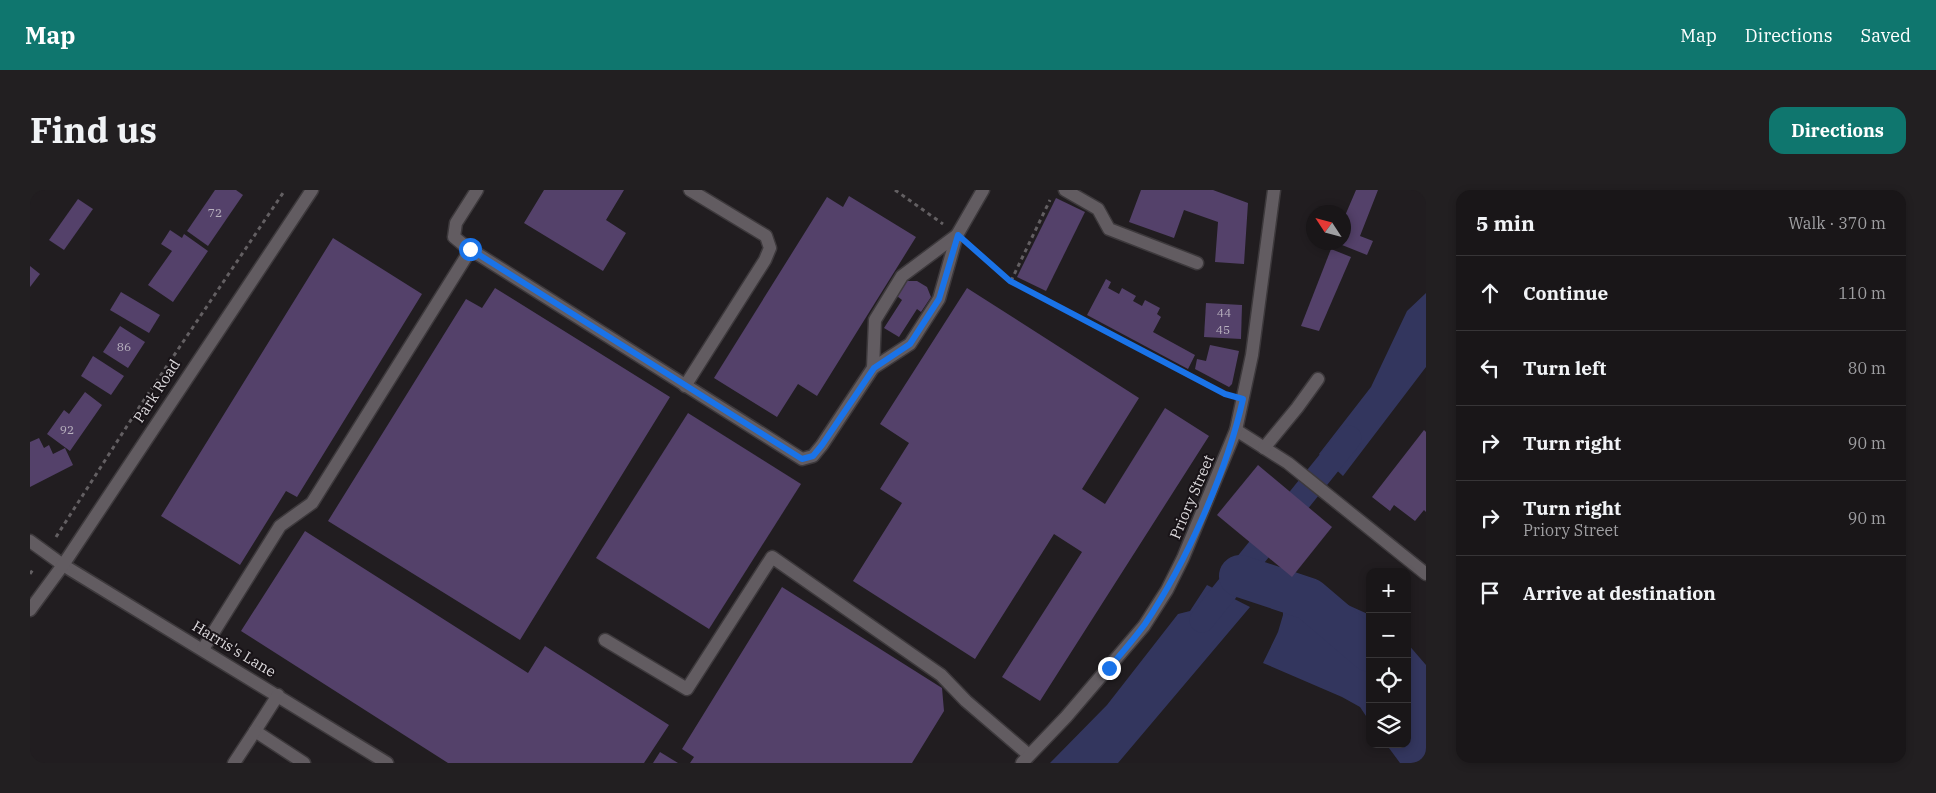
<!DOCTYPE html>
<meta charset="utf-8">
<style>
body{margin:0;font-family:"IBM Plex Serif",serif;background:#221f21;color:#f1f3f6}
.controls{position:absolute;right:15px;bottom:15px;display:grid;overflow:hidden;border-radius:10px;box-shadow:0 2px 8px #0003}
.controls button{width:45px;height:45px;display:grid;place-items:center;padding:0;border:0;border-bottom:1px solid #373537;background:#191618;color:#f1f3f6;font:25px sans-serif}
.compass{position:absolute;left:1276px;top:15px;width:45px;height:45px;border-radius:50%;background:#191618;box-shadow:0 2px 8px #0003;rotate:306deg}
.stop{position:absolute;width:15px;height:15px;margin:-11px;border:4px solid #1a73e8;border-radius:50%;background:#fff}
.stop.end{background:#1a73e8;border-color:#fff;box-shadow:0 1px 5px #0008}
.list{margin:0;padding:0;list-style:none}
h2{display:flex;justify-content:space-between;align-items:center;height:65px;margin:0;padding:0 20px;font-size:21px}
h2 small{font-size:16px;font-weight:400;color:#9f9fa2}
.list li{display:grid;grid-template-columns:32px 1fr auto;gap:15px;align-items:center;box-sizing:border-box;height:75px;padding:0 20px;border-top:1px solid #373537}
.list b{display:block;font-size:19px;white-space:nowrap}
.list p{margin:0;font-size:16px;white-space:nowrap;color:#9f9fa2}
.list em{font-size:16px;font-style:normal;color:#9f9fa2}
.icon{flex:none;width:28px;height:28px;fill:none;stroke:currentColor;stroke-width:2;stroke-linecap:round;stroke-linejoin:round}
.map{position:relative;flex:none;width:1396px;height:573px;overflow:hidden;border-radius:15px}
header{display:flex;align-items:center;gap:30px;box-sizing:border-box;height:70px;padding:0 25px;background:#0f766e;color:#fff}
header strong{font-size:24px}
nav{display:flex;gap:28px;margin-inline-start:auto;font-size:18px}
.intro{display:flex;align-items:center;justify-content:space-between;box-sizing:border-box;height:120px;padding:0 30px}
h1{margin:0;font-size:35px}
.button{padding:12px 22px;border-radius:15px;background:#0f766e;color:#fff;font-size:18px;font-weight:700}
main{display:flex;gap:30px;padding:0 30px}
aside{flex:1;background:#191618;border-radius:15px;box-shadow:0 2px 8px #0003}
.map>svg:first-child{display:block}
</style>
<header>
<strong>Map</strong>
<nav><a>Map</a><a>Directions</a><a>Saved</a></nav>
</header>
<div class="intro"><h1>Find us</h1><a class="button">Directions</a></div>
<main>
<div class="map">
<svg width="1396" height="573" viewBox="0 0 1396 573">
<rect width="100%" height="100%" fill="#211d20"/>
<!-- water -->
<g fill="#33365e">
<polygon points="1396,103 1396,177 1313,286 1289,264 1341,197 1377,121"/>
<polygon points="1252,394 1278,397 1340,425 1340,532 1330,517 1312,507 1233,473 1248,442 1253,425 1253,412 1244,404"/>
<polygon points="1177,395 1220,417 1088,573 1020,573 1077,515 1148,424 1160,421"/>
<polygon points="1377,453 1396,475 1396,573 1370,573 1356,554 1377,554"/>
</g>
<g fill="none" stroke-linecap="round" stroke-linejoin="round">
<!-- canal -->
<polyline stroke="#33365e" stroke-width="25" points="1172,430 1319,248"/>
<!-- river -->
<polyline stroke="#33365e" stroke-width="42" points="1210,386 1279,409 1340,461"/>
</g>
<!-- building -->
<g fill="#54416a">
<polygon points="185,0 206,0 213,5 178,56 157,41"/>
<polygon points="514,0 594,0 576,30 596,43 573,81 494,33"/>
<polygon points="1111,0 1183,0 1218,13 1214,74 1185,72 1188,32 1154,20 1144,48 1099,32"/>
<polygon points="1326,0 1348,0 1330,46 1343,51 1337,65 1307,53 1314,52 1314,28"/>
<polygon points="819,6 886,47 787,206 768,194 747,227 684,188 797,7 813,17"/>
<polygon points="1026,8 1055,22 1016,101 987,87"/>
<polygon points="48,9 63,19 34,60 19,50"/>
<polygon points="140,40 152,48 154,44 178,61 143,112 118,95 142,61 131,54"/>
<polygon points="303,48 392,104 267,307 256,301 210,375 131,326"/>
<polygon points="1301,59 1321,67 1289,141 1271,136"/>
<polygon points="0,76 10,84 0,97"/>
<polygon points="1076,89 1081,92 1078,98 1089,104 1092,98 1106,106 1103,111 1112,116 1115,110 1130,118 1127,124 1131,127 1123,142 1165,165 1158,179 1057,125"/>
<polygon points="876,91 887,91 897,97 901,107 891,122 887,119 869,147 854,138 872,110 867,106"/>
<polygon points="465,98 640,207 490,450 298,331 436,109 452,118"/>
<polygon points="937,98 1109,208 1052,299 1075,314 1135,218 1179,246 1010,511 972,487 1052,362 1024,344 945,469 823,391 872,313 850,299 879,253 850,234"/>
<polygon points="91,102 130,125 119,143 80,120"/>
<polygon points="1176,113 1212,115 1211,149 1174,147"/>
<polygon points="90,136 115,152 98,178 73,162"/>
<polygon points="1180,155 1209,161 1202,194 1199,197 1165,179 1167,169 1176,171"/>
<polygon points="63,166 94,186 81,205 51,186"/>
<polygon points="55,202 72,215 40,261 17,244 34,220 39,224"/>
<polygon points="658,223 771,294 679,439 566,368"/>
<polygon points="1394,240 1396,242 1396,322 1394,320 1385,331 1364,315 1360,321 1342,307"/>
<polygon points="9,248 14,258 19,255 23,264 35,258 43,275 0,297 0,252"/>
<polygon points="1228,275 1302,337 1262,387 1187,325"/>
<polygon points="275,341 498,483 515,456 639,535 614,573 418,573 211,441"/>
<polygon points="752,397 912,498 914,521 882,573 660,573 664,567 652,559"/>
<polygon points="630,562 648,573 623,573"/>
</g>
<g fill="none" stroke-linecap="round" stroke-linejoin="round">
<!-- minor casing -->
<g stroke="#3d393c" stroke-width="15">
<g id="minor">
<polyline points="447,0 426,33 424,47 435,56 772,269 783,266 792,255 843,178 880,154 909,109 927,45 953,0"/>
<polyline points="1035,0 1068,19 1079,39 1167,73"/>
<polyline points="843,178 845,130 872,86 927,45"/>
<polyline points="655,196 735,70 740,58 736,46 660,0"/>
<polyline points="1206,240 1258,273 1396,384"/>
<polyline points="1234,258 1267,218 1288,189"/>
<polyline points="0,351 33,375 357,573"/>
<polyline points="0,420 33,375 282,0"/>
<polyline points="575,450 657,499 742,367 911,485 936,511 999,565"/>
<polyline points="173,459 250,336 282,313 441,59"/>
<polyline points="248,505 225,541 274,573"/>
<polyline points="204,573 225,541"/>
<polyline points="992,573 1036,527 1114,436 1137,400 1153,368 1206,240 1222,165 1244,0"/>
</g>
</g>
<!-- path -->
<g stroke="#635f62" stroke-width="3" stroke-dasharray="4 4" stroke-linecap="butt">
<polyline points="865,0 913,34"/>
<polyline points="941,57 981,91 1197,205"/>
<polyline points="981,91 1020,10"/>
<polyline points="26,347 106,222 255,0"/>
<polyline points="0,384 4,378"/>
</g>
<!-- minor -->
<use href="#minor" stroke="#625c61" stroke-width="12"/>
</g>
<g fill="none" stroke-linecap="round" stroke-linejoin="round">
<!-- route -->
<path stroke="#1a73e8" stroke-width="6" d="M 440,59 L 772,269 L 783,266 L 792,255 L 844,178 L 880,154 L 909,109 L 928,45 L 980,91 L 1195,204 L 1213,209 C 1197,281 1156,373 1115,434 C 1104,449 1091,464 1079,478"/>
</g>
<g text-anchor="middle" stroke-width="4" stroke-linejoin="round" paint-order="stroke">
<!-- number labels -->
<g font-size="12" fill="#b9b2bf">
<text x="185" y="27">72</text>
<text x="1194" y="127">44</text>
<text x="1193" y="144">45</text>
<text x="94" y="161">86</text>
<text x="37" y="244">92</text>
</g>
<!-- street labels -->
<g font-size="15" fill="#dbd8db" stroke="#181317">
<text transform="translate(127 201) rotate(-57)" y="5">Park Road</text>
<text transform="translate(1162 307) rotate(-67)" y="5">Priory Street</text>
<text transform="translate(204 459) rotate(31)" y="5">Harris's Lane</text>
</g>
</g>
</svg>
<div class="controls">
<button>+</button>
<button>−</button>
<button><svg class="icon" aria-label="locate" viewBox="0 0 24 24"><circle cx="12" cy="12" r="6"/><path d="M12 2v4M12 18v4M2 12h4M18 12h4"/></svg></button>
<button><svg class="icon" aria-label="layers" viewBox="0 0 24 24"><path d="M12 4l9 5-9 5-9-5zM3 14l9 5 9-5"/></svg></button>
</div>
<svg class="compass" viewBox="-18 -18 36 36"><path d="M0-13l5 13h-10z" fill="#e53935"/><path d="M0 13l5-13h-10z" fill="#9f9fa2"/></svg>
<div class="stop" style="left:440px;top:59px"></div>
<div class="stop end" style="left:1079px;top:478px"></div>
</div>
<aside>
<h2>5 min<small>Walk · 370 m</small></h2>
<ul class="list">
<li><svg class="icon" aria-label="ahead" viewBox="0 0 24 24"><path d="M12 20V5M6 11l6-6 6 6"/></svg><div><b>Continue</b></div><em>110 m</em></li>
<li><svg class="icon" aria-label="left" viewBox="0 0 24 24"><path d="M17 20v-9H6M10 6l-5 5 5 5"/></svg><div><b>Turn left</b></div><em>80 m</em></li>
<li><svg class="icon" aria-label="right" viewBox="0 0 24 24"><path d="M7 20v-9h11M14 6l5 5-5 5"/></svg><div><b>Turn right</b></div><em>90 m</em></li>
<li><svg class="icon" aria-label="right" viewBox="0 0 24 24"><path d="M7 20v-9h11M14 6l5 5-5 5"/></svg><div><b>Turn right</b><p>Priory Street</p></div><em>90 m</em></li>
<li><svg class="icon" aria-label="arrive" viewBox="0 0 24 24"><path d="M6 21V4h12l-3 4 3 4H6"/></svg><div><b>Arrive at destination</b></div></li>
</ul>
</aside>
</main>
